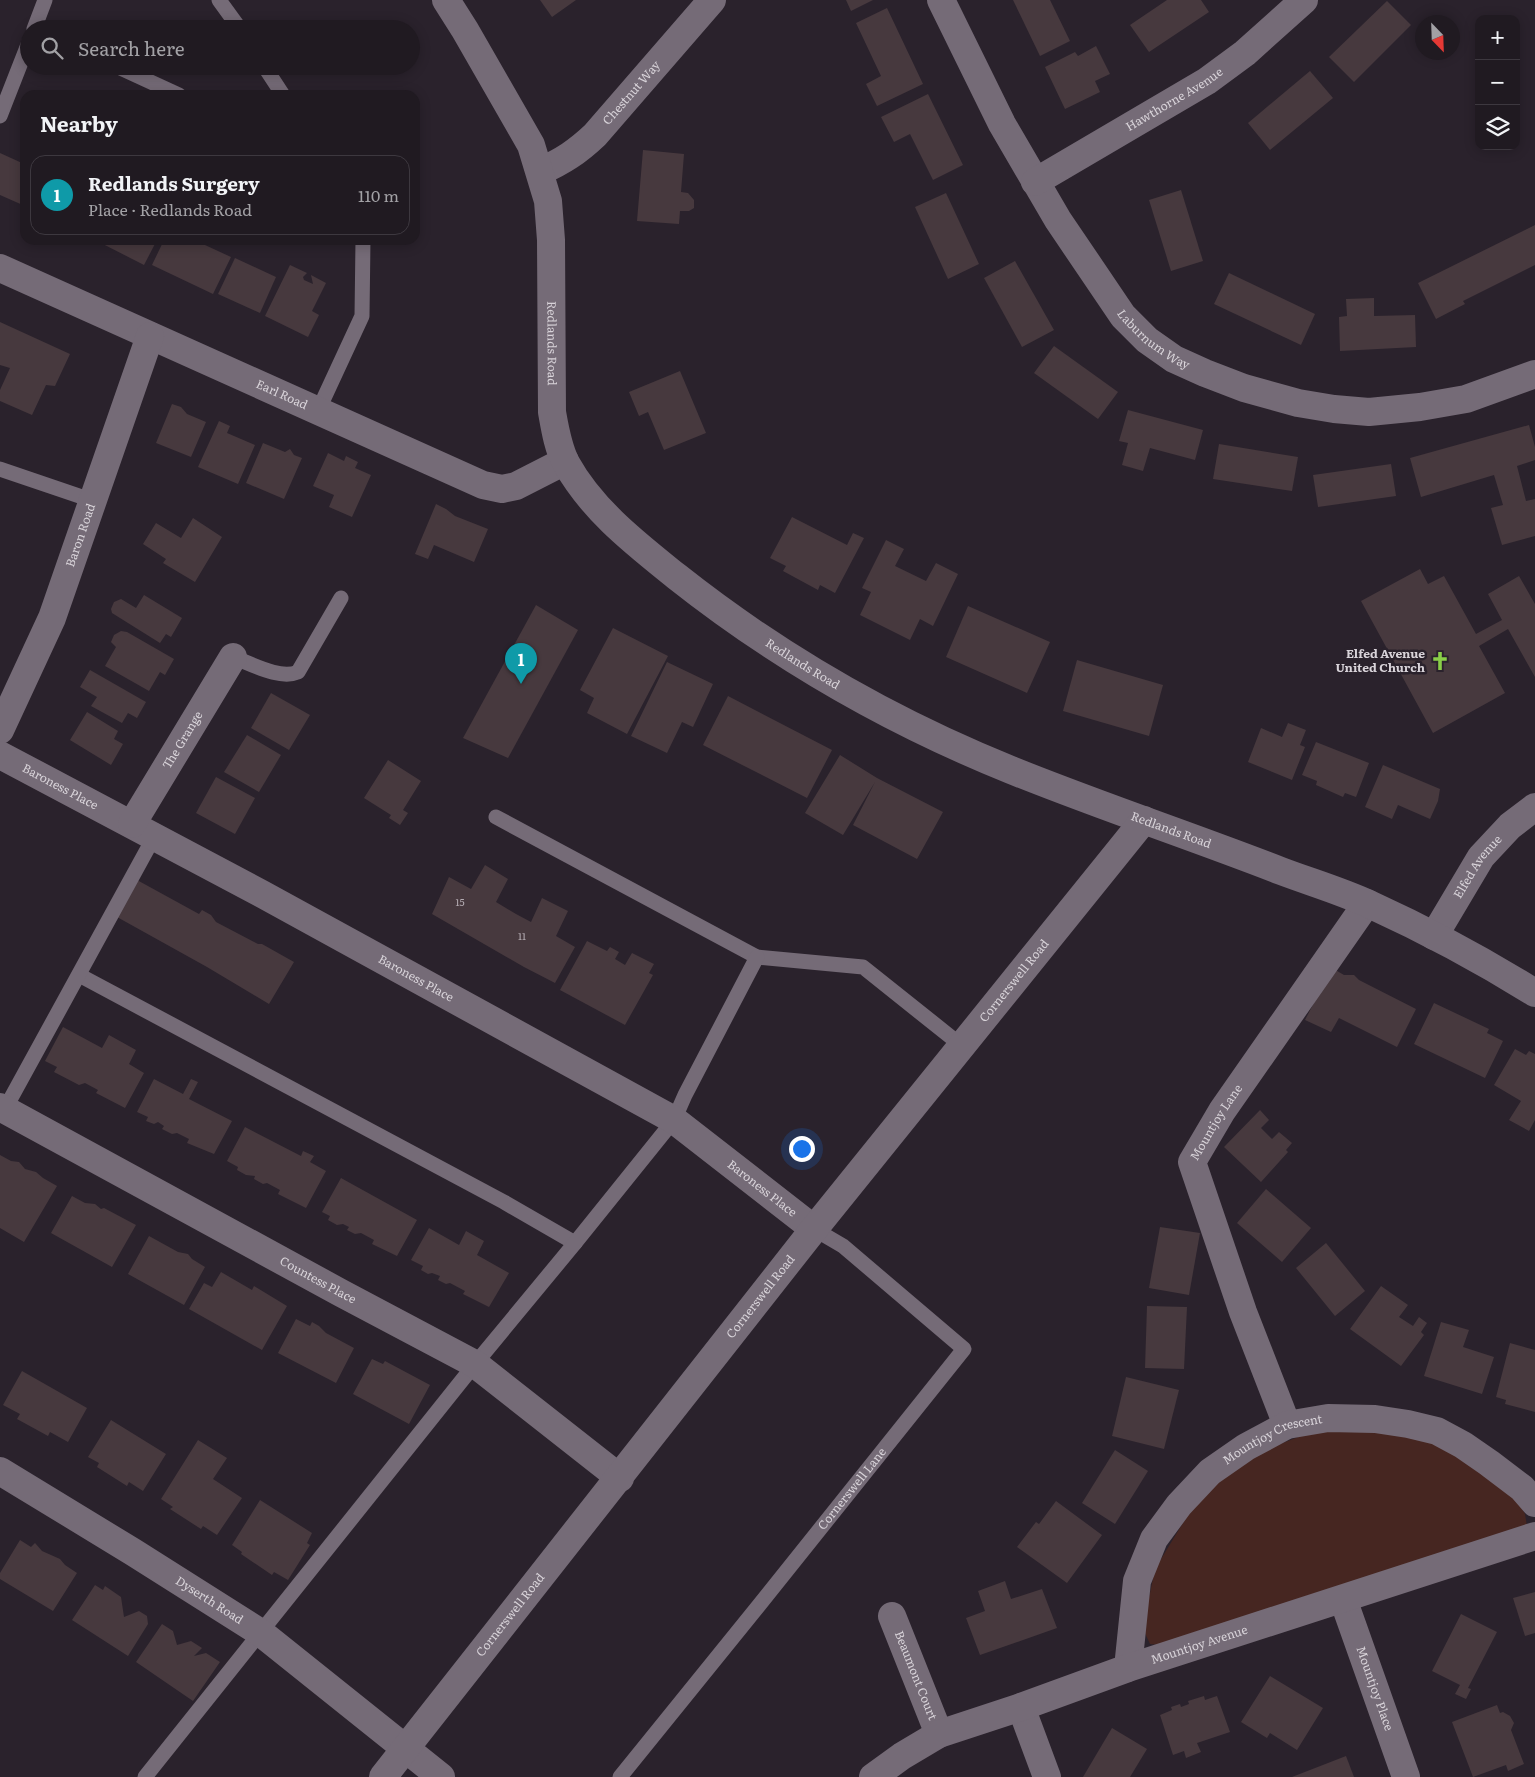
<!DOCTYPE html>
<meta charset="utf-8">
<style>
body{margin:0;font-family:Literata,serif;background:#28232a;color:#f1f3f6}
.controls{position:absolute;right:15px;top:15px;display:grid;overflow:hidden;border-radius:10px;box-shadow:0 2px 12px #0003}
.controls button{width:45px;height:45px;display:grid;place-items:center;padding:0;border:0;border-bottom:1px solid #3d383f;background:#201a21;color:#f1f3f6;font:25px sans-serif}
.compass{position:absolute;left:1415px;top:15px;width:45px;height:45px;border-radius:50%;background:#201a21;box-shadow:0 2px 12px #0003;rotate:157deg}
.you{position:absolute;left:801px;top:1148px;width:18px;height:18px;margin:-12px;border:4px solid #fff;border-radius:50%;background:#1a73e8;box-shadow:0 0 0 8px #1a73e833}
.badge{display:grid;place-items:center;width:32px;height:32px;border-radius:50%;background:#89ce48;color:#fff;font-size:16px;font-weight:700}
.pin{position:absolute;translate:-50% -41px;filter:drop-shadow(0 1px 2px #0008)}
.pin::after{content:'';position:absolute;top:26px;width:18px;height:15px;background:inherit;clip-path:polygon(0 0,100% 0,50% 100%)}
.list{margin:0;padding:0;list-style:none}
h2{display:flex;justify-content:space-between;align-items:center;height:65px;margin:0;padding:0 20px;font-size:21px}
h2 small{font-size:16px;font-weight:400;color:#a2a1a5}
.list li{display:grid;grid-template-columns:32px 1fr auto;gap:15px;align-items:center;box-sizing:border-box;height:80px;margin:0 10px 10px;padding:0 10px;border:1px solid #3d383f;border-radius:15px}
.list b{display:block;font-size:19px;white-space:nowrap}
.list p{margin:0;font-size:16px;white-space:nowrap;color:#a2a1a5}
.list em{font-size:16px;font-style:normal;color:#a2a1a5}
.icon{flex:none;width:28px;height:28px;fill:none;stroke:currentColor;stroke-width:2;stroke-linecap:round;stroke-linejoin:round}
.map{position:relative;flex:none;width:1535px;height:1777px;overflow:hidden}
.search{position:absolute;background:#201a21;box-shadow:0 2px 12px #0003;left:20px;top:20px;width:400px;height:55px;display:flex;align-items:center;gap:12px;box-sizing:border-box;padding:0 18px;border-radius:28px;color:#a2a1a5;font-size:19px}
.panel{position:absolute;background:#201a21;box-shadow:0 2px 12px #0003;left:20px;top:90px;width:400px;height:155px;border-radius:15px}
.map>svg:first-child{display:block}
</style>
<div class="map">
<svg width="1535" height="1777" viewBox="0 0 1535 1777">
<rect width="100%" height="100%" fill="#2a222c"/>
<!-- green -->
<polygon fill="#462621" points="1336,1430 1386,1431 1436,1444 1455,1454 1516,1498 1525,1514 1527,1526 1159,1645 1150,1644 1144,1631 1146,1612 1155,1569 1189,1513 1209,1488 1267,1449 1301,1436"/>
<!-- building -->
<g fill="#47393e">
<polygon points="540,0 576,0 552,17"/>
<polygon points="846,0 873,0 851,11"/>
<polygon points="1013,0 1050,0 1070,41 1040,56"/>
<polygon points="1167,0 1201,0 1209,12 1149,52 1130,25"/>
<polygon points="1387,1 1411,25 1354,82 1329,57"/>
<polygon points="887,8 923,84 877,106 866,84 881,76 856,23"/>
<polygon points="1096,46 1110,74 1095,81 1100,92 1065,109 1045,67 1075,52 1078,56"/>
<polygon points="1310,71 1333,98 1270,150 1248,123"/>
<polygon points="928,94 963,165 933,180 910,134 894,142 881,117"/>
<polygon points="643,150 684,154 681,192 688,193 694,200 694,208 689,211 680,211 679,224 637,221"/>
<polygon points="0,153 22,163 25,156 25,206 0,195"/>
<polygon points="1181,190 1203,261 1171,271 1149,200"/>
<polygon points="946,193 979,264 948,279 915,207"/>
<polygon points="1535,225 1535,265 1463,301 1465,304 1436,319 1418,283"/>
<polygon points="95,240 157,240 144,265"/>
<polygon points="164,240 208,240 205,245 231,257 213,294 152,265"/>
<polygon points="235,258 276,277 260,313 218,294"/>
<polygon points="1015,261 1054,330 1022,347 984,278"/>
<polygon points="290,265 307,273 303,277 304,280 313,284 311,275 326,283 312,311 319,315 308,337 265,316"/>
<polygon points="1229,273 1315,314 1301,345 1214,304"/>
<polygon points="1374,298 1374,316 1415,315 1416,347 1340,351 1339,317 1347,316 1346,299"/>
<polygon points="0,322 70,354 55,386 46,385 32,415 0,401 0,390 10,368 0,365"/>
<polygon points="1054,346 1118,392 1098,419 1034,373"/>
<polygon points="680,371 706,433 664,450 648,412 639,416 629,392"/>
<polygon points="172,404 181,407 187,414 206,422 191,457 156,443"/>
<polygon points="1128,410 1203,430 1195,460 1150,448 1143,471 1122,465 1128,443 1119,441"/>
<polygon points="219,421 230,426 227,433 255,445 238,484 198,467"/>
<polygon points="1529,425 1535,447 1535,460 1517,466 1526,501 1535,499 1535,536 1502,545 1491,508 1503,505 1494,475 1421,497 1410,458"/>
<polygon points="263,443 285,452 290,449 294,455 302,458 284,499 246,483"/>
<polygon points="1219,444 1298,457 1292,491 1213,479"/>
<polygon points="328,453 344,461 346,456 358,462 355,468 371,475 352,517 329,507 334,495 313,486"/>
<polygon points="1391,464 1396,496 1318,507 1313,475"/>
<polygon points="436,504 446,509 455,516 488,529 474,562 434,545 428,559 415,554"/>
<polygon points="792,517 847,545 853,533 864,538 835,593 820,585 818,590 783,571 786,566 770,558"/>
<polygon points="193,518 222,537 195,582 163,563 166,559 143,544 156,523 181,538"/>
<polygon points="886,540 904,549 895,566 926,581 936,563 958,574 933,626 920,619 910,640 860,615 871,592 862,588"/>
<polygon points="1420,569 1428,584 1444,576 1476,634 1502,620 1488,594 1519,576 1535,604 1535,677 1508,629 1479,646 1505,693 1433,733 1361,601"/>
<polygon points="144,595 182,618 171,637 166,634 160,643 112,613 111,609 114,602 121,599 136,608"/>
<polygon points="536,605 578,630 508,758 463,738"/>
<polygon points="968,606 1050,642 1027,693 946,657"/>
<polygon points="613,628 668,656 627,734 587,713 594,698 580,690"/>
<polygon points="121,631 127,632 174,659 165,675 160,672 149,691 105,666 116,647 111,642 114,635"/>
<polygon points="1077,660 1163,685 1149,736 1063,711"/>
<polygon points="667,662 713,684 693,727 682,722 667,753 631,736"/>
<polygon points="90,670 146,702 137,718 128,713 122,723 91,706 97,697 80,687"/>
<polygon points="271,693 310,715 289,750 251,728"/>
<polygon points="728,696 832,750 807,798 703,745"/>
<polygon points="87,712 118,731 114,739 123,744 111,765 70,740"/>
<polygon points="1288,723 1306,730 1300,745 1305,747 1292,780 1248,762 1261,728 1282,737"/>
<polygon points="247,735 281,755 259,792 224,772"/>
<polygon points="1316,742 1369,763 1356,797 1345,793 1343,797 1316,785 1317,781 1302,775"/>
<polygon points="840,755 877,778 943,812 917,859 853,825 875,782 843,835 805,813"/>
<polygon points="388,760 421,781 403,810 408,813 400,825 389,818 391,815 364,798"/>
<polygon points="1383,765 1440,789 1438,801 1430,819 1398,805 1392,819 1365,807"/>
<polygon points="216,777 255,798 235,834 196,813"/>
<polygon points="485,865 508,879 496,902 516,914 531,922 542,898 568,911 556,936 575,947 555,983 524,967 432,914 449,877 471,889"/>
<polygon points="137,880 199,914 202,910 211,915 216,922 258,944 262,944 294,962 269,1004 207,967 117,917"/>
<polygon points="587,941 607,951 610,947 619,952 615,959 625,965 632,953 654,964 649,973 653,975 625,1025 560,990"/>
<polygon points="1332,968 1344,975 1354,975 1359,980 1416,1009 1397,1047 1339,1018 1331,1032 1305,1020"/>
<polygon points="1434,1003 1489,1029 1487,1033 1503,1041 1485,1078 1414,1044"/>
<polygon points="63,1027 102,1048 109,1035 136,1050 129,1064 144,1073 125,1108 96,1093 98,1090 85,1083 79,1085 54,1072 57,1067 45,1061"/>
<polygon points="1515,1049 1526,1055 1529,1051 1535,1054 1535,1120 1529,1131 1509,1120 1521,1101 1494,1085"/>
<polygon points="154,1079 183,1094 191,1079 198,1082 189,1099 232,1121 214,1154 187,1143 189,1139 177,1133 172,1134 162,1129 164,1126 158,1122 154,1124 146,1121 148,1117 137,1112"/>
<polygon points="1260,1110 1269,1120 1261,1128 1272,1139 1279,1132 1292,1143 1286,1150 1288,1152 1261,1182 1224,1147"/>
<polygon points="245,1127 301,1156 303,1151 314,1156 310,1162 326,1171 306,1208 278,1194 280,1190 267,1183 263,1184 254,1179 255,1176 246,1175 237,1170 238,1167 227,1161"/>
<polygon points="0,1155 11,1161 19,1162 25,1169 36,1172 43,1178 57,1186 24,1242 0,1228"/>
<polygon points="341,1178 417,1220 397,1256 372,1244 374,1240 361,1233 355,1234 347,1230 349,1227 343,1224 337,1225 328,1220 330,1216 322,1212"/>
<polygon points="1266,1189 1311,1228 1282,1262 1237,1223"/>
<polygon points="72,1196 85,1203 95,1204 101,1209 104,1208 136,1225 112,1267 51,1233"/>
<polygon points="1160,1227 1200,1233 1189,1295 1149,1288"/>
<polygon points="429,1228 459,1245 466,1231 484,1241 477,1255 509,1273 489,1307 463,1294 465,1291 450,1283 446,1284 438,1280 440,1276 432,1273 428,1274 421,1270 423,1266 411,1260"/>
<polygon points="149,1236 178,1252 188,1254 192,1259 205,1267 184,1305 128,1274"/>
<polygon points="1326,1243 1365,1291 1335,1316 1296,1268"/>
<polygon points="221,1272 252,1290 254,1286 287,1306 262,1350 189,1309 204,1283 212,1287"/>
<polygon points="1381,1286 1408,1305 1399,1317 1413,1326 1419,1317 1427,1323 1421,1332 1424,1335 1401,1366 1350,1329"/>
<polygon points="1147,1306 1187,1307 1184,1369 1145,1368"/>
<polygon points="296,1319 310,1326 312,1322 319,1326 326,1333 354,1348 336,1383 278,1353"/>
<polygon points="1441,1322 1469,1330 1463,1347 1494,1357 1482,1394 1424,1376"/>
<polygon points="1510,1343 1535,1350 1535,1412 1505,1404 1506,1400 1496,1397"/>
<polygon points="372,1359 383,1364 385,1361 430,1385 409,1424 353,1394"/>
<polygon points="22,1371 87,1408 68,1442 50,1432 48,1436 17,1419 20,1414 3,1405"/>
<polygon points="1126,1377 1179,1390 1164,1449 1112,1436"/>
<polygon points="111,1420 166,1454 143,1491 129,1482 127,1486 97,1467 99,1463 88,1457"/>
<polygon points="198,1440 227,1458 213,1479 242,1498 217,1535 203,1526 201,1529 170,1509 173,1507 161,1499"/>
<polygon points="1115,1450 1148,1471 1115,1524 1082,1503"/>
<polygon points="260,1500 312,1533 307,1543 310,1545 288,1580 274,1572 272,1575 241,1554 242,1552 232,1545"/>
<polygon points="1056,1501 1102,1535 1067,1583 1017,1547 1036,1522 1039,1524"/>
<polygon points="20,1540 31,1547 35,1543 42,1551 60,1559 65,1565 77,1573 53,1611 0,1579 0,1573"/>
<polygon points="1005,1581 1011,1599 1042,1589 1057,1628 980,1655 966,1618 985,1611 978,1591"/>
<polygon points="95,1585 103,1590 105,1586 121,1597 124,1617 139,1611 147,1616 148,1624 128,1656 72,1620"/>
<polygon points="1535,1592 1535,1633 1525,1636 1513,1598"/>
<polygon points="1461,1614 1497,1632 1468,1688 1471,1689 1466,1699 1455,1694 1460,1685 1432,1671"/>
<polygon points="162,1624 173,1631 177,1645 191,1641 202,1648 194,1656 206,1653 220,1662 193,1701 136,1662"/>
<polygon points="1270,1676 1323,1708 1297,1750 1270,1733 1267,1738 1241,1722"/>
<polygon points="1204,1696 1205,1700 1217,1696 1230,1732 1197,1743 1201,1752 1186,1758 1184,1751 1173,1755 1160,1715 1172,1710 1171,1707 1180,1704 1181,1707 1189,1704 1188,1701"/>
<polygon points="1497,1705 1500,1713 1503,1712 1510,1716 1514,1723 1511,1730 1524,1764 1508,1771 1506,1765 1473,1777 1452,1722"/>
<polygon points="1112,1728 1147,1749 1130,1777 1083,1777"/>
<polygon points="1346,1756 1354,1777 1292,1777"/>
</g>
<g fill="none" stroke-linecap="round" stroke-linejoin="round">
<!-- lane -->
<g stroke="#756b77" stroke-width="15">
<polyline points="219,0 240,29"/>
<polyline points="34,29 45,0"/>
<polyline points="116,66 179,95"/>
<polyline points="264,66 283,95"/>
<polyline points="0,116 29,42"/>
<polyline points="318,411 362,316 363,240"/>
<polyline points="0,469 94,501"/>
<path d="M 233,657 C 252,664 280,680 298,672 L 341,598"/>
<polyline points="496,817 757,957 863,967 962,1046"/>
<polyline points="79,975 504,1202 575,1243"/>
<polyline points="5,1109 154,837"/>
<polyline points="145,1777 475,1364 575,1243 674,1120 685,1095 757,957"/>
<path id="s1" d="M 620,1777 L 760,1604 L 964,1349 L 843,1246 L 814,1229"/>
</g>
<!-- street -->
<g stroke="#756b77" stroke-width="28">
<path id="s2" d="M 941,0 L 1002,124 L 1058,220 L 1123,316 L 1147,340 L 1174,359 L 1205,373 L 1244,388 L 1298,403 L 1334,409 L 1369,412 L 1420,407 L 1466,399 L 1535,374"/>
<path id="s3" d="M 541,171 C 563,161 577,152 595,135 L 712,0"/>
<path id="s4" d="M 1035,182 L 1207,81 L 1245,53 L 1304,0"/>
<path id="s5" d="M 0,268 L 483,485 L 502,489 L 516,486 L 565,461"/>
<path id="s6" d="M 0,730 L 52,618 L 150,336"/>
<path id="s7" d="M 0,755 L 262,894 L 674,1120 L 814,1229"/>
<path id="s8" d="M 132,824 L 233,657"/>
<path id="s9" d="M 1434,936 L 1481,857 L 1510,826 L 1535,807"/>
<path id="s10" d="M 0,1107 L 341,1293 L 475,1364 L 620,1478"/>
<path id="s11" d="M 1287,1425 L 1243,1312 L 1192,1162 L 1222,1111 L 1367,903"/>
<path id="s12" d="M 0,1471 L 133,1552 L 261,1633 L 441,1777"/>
<path id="s13" d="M 1343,1599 L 1406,1777"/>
<path id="s14" d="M 892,1616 L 939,1734"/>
<path id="s15" d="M 1128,1668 L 1137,1581 L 1154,1539 L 1179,1505 L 1210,1472 L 1246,1447 L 1287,1425 L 1328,1418 L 1375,1419 L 1408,1424 L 1437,1431 L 1463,1445 L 1489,1463 L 1522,1488 L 1535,1503"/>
<polyline points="1021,1707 1047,1777"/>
<path id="s16" d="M 873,1777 L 902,1756 L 939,1734 L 1021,1707 L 1128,1668 L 1535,1536"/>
</g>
<!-- secondary -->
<g stroke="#756b77" stroke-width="28">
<path id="s17" d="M 446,0 L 465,30 L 531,145 L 548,201 L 551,240 L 552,412 C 555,429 558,448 566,463 C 592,510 635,543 676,576 C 777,656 892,722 1011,770 C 1100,806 1191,836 1281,871 C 1310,882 1341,891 1369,904 C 1426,930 1482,960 1535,993"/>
<path id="s18" d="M 383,1777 L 814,1229 L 1144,820"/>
</g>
</g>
<!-- icons -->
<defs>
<g id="church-bare" transform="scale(1.5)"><path d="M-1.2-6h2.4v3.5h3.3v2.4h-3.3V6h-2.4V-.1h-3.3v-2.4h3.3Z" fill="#89ce48" stroke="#2a222c" stroke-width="2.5" paint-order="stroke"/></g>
</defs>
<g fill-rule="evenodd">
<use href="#church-bare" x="1440" y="661"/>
</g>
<g text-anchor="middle" stroke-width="5" stroke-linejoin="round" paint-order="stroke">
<!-- number labels -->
<g font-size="10" fill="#b4acb2">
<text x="460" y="906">15</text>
<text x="522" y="940">11</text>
</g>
<!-- street labels -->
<g font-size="12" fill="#d8d3d9" stroke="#2a222c">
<text dy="4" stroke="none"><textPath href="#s3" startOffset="121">Chestnut Way</textPath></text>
<text dy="4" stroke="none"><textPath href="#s4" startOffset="162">Hawthorne Avenue</textPath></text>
<text dy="4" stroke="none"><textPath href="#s2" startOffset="404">Laburnum Way</textPath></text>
<text dy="4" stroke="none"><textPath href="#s17" startOffset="369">Redlands Road</textPath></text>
<text dy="4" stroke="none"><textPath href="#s5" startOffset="309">Earl Road</textPath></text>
<text dy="4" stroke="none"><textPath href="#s6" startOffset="211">Baron Road</textPath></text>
<text dy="4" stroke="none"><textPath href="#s17" startOffset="804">Redlands Road</textPath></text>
<text dy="4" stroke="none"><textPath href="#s8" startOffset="98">The Grange</textPath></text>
<text dy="4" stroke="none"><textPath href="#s7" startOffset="68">Baroness Place</textPath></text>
<text dy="4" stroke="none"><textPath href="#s17" startOffset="1209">Redlands Road</textPath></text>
<text dy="4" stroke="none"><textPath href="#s9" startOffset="82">Elfed Avenue</textPath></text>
<text dy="4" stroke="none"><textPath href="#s7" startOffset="472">Baroness Place</textPath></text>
<text dy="4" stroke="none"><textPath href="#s18" startOffset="1016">Cornerswell Road</textPath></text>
<text dy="4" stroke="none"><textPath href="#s11" startOffset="326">Mountjoy Lane</textPath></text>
<text dy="4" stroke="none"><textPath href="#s7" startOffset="878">Baroness Place</textPath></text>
<text dy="4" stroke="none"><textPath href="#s10" startOffset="362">Countess Place</textPath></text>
<text dy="4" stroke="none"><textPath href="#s18" startOffset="611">Cornerswell Road</textPath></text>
<text dy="4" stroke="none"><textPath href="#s15" startOffset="292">Mountjoy Crescent</textPath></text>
<text dy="4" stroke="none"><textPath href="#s1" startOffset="370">Cornerswell Lane</textPath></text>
<text dy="4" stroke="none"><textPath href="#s12" startOffset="246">Dyserth Road</textPath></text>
<text dy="4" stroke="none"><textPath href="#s18" startOffset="206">Cornerswell Road</textPath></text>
<text dy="4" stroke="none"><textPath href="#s16" startOffset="354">Mountjoy Avenue</textPath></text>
<text dy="4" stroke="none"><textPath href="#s14" startOffset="64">Beaumont Court</textPath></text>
<text dy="4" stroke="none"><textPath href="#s13" startOffset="95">Mountjoy Place</textPath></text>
</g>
<!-- poi labels -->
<g font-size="12" font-weight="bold" fill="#d8d3d9" stroke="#2a222c" text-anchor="end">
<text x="1425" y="658">Elfed Avenue<tspan x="1425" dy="14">United Church</tspan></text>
</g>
</g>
</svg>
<div class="controls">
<button>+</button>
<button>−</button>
<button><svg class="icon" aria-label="layers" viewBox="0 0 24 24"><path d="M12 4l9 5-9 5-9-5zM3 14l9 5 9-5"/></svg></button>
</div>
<svg class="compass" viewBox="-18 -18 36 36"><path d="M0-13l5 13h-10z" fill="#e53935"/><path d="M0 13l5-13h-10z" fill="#a2a1a5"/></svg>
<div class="you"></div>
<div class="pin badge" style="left:521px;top:684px;background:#0f9aa8">1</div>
<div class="search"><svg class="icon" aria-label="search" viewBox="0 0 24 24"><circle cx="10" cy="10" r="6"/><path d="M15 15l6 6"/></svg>Search here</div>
<section class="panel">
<h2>Nearby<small></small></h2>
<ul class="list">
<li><span class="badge" style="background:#0f9aa8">1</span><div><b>Redlands Surgery</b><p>Place · Redlands Road</p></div><em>110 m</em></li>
</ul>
</section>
</div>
